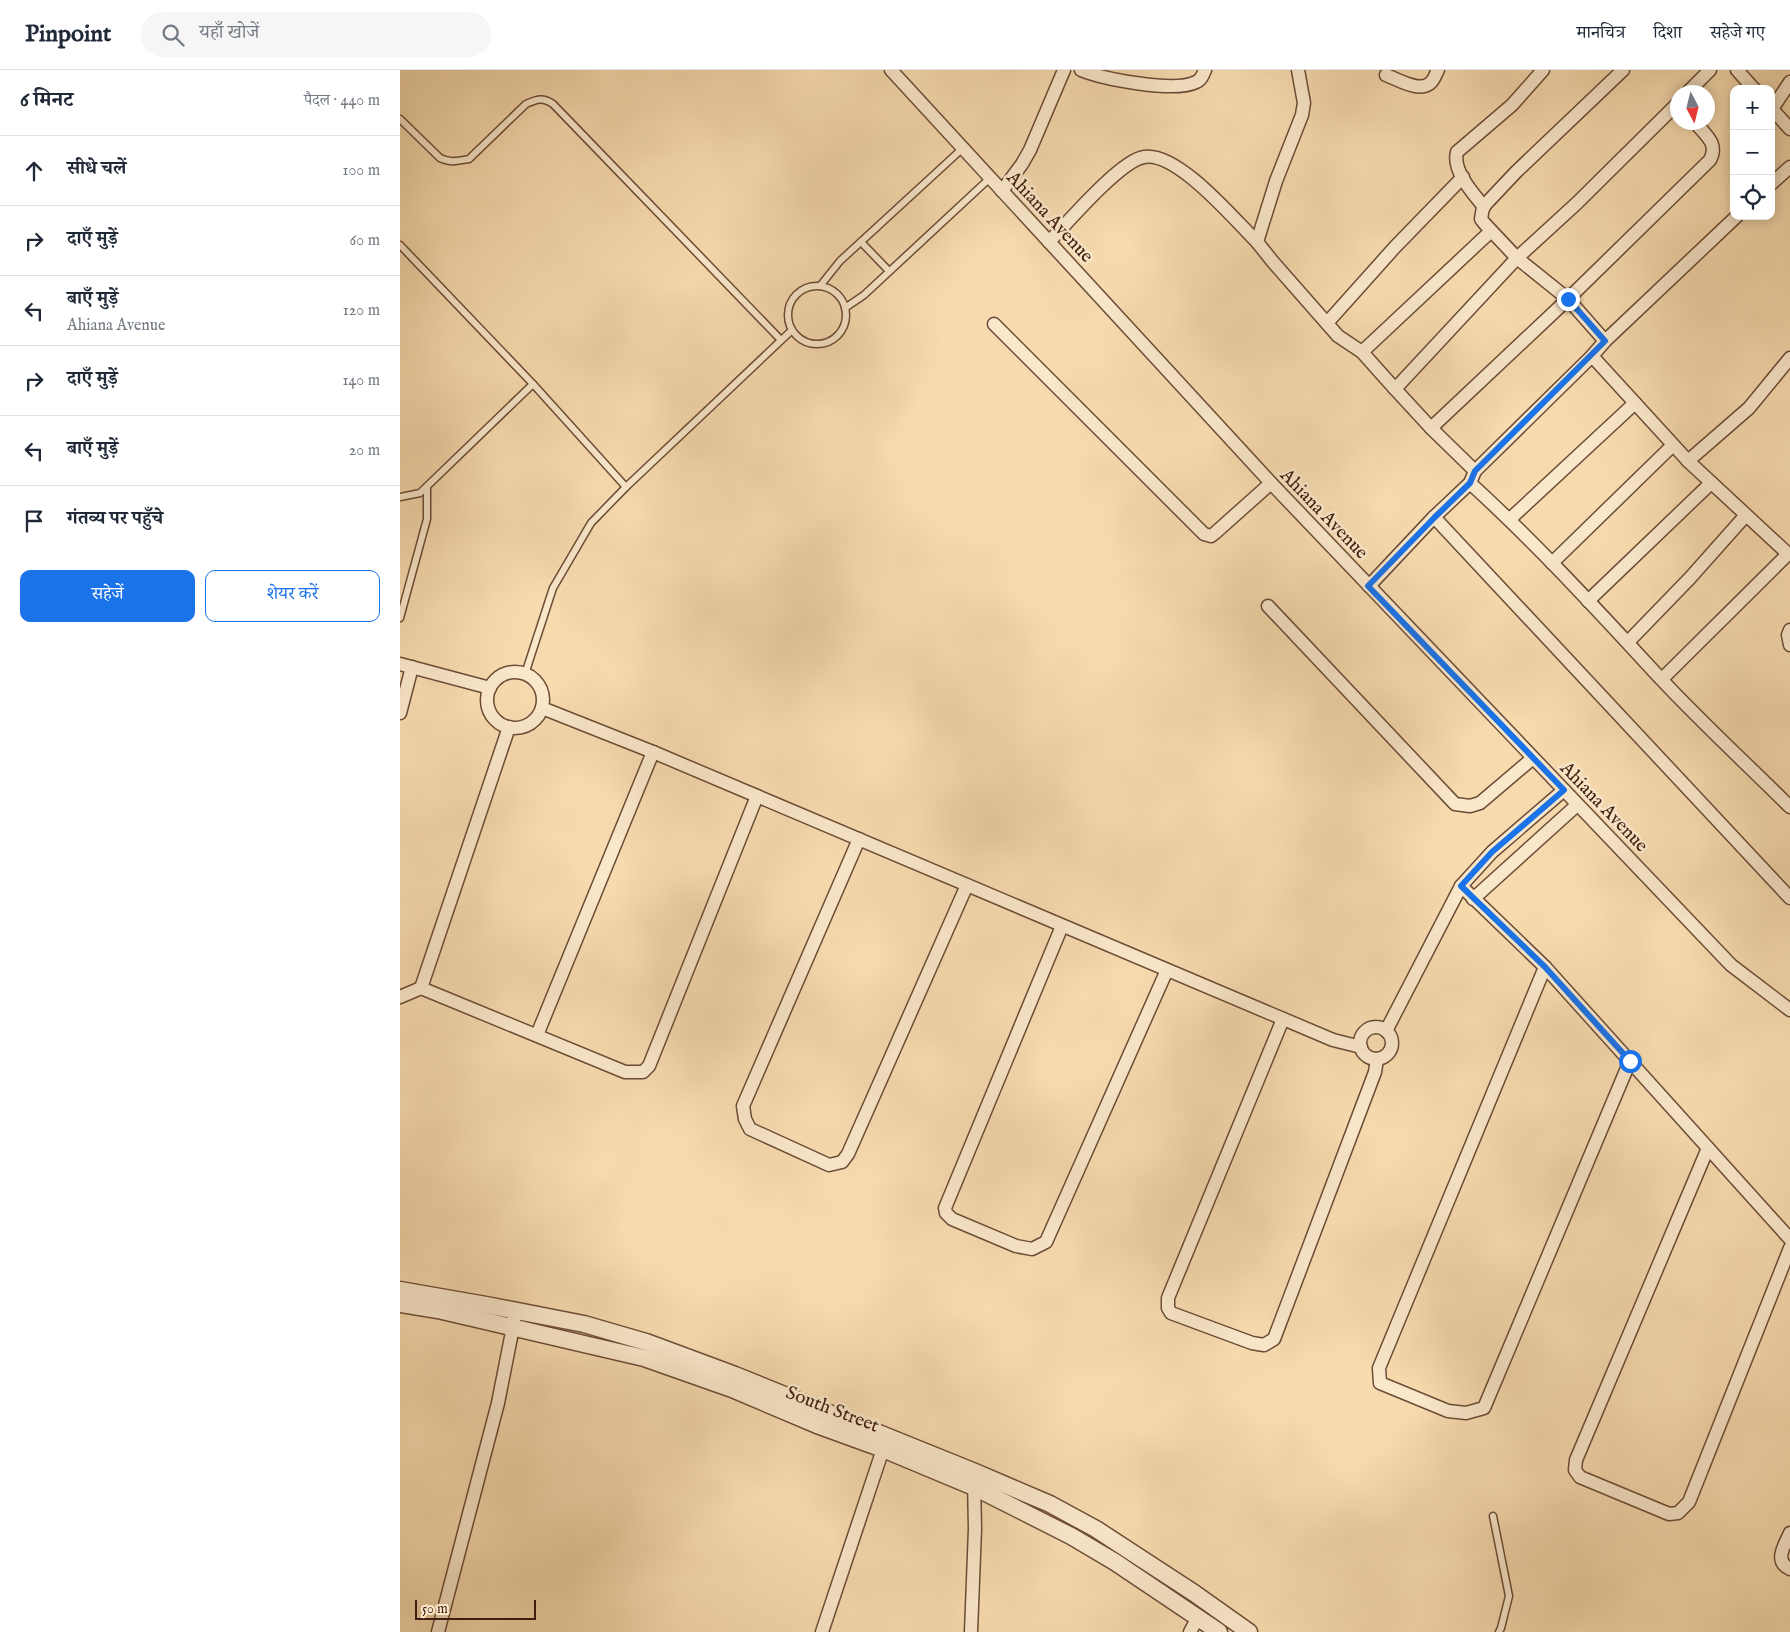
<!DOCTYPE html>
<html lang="hi">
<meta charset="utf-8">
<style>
body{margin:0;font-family:"IM FELL English","Noto Serif Devanagari",serif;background:#f6f6f7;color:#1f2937}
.controls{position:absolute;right:15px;top:15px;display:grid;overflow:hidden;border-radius:10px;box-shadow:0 2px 12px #0003}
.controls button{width:45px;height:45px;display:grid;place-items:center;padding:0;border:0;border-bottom:1px solid #e0e1e3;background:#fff;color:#1f2937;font:25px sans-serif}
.compass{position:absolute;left:1270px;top:15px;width:45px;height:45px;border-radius:50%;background:#fff;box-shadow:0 2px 12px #0003;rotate:173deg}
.scale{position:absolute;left:15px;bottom:12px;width:121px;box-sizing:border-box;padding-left:5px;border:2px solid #3f1d0f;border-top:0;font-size:14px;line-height:18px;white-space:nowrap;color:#3f1d0f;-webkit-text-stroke:4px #fae8cb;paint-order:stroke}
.stop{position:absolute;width:15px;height:15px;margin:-11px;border:4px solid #1a73e8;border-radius:50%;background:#fff}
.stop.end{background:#1a73e8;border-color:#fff;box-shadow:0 1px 5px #0008}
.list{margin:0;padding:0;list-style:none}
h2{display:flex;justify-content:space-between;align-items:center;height:65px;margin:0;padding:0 20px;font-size:21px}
h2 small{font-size:16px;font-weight:400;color:#747a83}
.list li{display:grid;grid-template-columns:32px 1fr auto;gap:15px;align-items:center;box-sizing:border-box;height:70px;padding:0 20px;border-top:1px solid #e0e1e3}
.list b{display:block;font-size:19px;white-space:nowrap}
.list p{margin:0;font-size:16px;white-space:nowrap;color:#747a83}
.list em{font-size:16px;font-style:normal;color:#747a83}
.actions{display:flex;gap:10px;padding:15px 20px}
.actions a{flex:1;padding:11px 0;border:1px solid #1a73e8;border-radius:10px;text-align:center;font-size:18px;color:#1a73e8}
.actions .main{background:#1a73e8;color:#fff}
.icon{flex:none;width:28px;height:28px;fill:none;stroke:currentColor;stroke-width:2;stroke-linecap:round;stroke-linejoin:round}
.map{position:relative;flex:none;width:1390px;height:1562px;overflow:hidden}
header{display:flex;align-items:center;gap:30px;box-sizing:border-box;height:70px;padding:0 25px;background:#fff;border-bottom:1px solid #e0e1e3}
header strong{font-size:24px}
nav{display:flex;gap:28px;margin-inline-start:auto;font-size:18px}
.search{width:350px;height:45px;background:#f6f6f7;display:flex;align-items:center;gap:12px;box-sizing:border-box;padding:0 18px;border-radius:28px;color:#747a83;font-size:19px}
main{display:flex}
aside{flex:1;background:#fff}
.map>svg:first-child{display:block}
</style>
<header>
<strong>Pinpoint</strong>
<div class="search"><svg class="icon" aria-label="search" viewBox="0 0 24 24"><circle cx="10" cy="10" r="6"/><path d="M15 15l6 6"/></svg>यहाँ खोजें</div>
<nav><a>मानचित्र</a><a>दिशा</a><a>सहेजे गए</a></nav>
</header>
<main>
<aside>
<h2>6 मिनट<small>पैदल · 440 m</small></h2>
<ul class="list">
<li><svg class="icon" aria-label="ahead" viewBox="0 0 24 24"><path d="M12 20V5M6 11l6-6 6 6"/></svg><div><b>सीधे चलें</b></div><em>100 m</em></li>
<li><svg class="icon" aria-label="right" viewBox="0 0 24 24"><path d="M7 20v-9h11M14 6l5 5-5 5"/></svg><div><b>दाएँ मुड़ें</b></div><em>60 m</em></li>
<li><svg class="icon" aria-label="left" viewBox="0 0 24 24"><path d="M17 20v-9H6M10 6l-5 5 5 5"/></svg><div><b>बाएँ मुड़ें</b><p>Ahiana Avenue</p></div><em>120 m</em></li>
<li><svg class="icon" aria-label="right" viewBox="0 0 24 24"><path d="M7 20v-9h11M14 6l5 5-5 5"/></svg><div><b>दाएँ मुड़ें</b></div><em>140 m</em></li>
<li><svg class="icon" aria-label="left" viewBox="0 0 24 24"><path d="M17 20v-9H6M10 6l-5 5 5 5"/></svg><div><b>बाएँ मुड़ें</b></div><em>20 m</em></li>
<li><svg class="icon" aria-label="arrive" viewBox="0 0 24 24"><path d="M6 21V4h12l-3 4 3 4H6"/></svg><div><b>गंतव्य पर पहुँचे</b></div></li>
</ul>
<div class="actions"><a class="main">सहेजें</a><a>शेयर करें</a></div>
</aside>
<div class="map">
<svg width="1390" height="1562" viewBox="0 0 1390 1562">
<rect width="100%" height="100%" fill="#f7dbaf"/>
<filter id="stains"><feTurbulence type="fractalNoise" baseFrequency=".004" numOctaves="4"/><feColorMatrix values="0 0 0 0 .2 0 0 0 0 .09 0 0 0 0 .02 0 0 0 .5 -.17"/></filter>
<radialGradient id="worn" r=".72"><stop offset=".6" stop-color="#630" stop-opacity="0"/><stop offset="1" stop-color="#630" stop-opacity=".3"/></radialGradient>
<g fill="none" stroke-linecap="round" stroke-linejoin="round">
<!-- service casing -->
<g stroke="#6d4c37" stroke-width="9">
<g id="service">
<path d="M 0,49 L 40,88 C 50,93 58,91 69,89 L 126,34 C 137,29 143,27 153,34 L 381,270"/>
<polyline points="461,172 489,201"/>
<polyline points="0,175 133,314 226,417"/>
<circle cx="417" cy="245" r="29"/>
<polyline points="420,216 440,191 563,78"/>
<polyline points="445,238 464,225 590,108"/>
<polyline points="0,427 20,423 133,314"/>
<polyline points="0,548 27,449 27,417"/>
<polyline points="125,604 153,518 191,453 226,417 391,261"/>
<polyline points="1093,1446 1109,1526 1101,1558 1099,1562"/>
</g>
</g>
<!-- minor casing -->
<g stroke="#6d4c37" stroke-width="15">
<g id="minor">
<polyline points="491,0 871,413 1331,895 1390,940"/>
<path d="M 681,0 C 703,9 775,23 796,12 C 801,10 803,5 805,0"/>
<polyline points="898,0 904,33 902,45 876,111 857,172 873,192 938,266 962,282 995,319"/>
<polyline points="1223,0 1116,102 1083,137 1081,149 1084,153 1117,188 1177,133 1278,33"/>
<polyline points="1337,0 1354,19"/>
<path d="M 986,5 C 997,9 1018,22 1029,14 C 1034,11 1035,5 1038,0"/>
<polyline points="1390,12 1372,39 1390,59"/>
<polyline points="1288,22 1310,0"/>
<polyline points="1371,114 1390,97"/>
<polyline points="602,121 622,94 630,80 664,0"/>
<path d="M 1084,137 C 1073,123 1052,101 1057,82 L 1112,35 L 1143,0"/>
<path d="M 649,172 C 667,153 721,90 744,87 C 777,81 834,149 857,172"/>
<polyline points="927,253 995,177 1063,107"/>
<polyline points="594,254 804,464 811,466 815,463 871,413"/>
<polyline points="962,282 1090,162"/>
<polyline points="1192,286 1205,271 1337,146"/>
<path d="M 1031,358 L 1168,229 L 1310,90 C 1319,73 1305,65 1295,52"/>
<polyline points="1288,391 1349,338 1390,288"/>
<polyline points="1075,401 1031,358 995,319 1117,188 1168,229 1205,271"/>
<path d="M 1070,413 C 1138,475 1199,542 1261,609 C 1302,653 1347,694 1390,737"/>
<polyline points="1034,447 1390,828"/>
<polyline points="1110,449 1235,333"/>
<polyline points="1152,493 1273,375"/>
<polyline points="969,516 1034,447 1070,413 1075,401 1192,286 1288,391 1385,481"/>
<polyline points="1188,531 1311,413"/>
<polyline points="868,536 1055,734 1070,736 1080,733 1133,688"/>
<polyline points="1390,560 1388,565 1390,575"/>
<polyline points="1228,572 1290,508 1346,445"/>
<polyline points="0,594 90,618"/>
<circle cx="115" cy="630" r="28"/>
<polyline points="1262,609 1388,484"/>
<polyline points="142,638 253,682 933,970 961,977"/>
<polyline points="0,643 12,597"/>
<polyline points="109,657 21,918 225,1002 243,1002 249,996 357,726"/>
<polyline points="459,769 343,1036 345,1049 350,1059 429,1095 442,1092 448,1084 567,815"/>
<polyline points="1061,816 1145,897 1390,1169"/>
<polyline points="1073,829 1177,735"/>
<polyline points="662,856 545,1138 546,1143 552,1149 616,1176 632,1179 646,1172 767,900"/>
<polyline points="1145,897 979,1298 980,1313 1048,1341 1066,1343 1084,1338 1230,991"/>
<polyline points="0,927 21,918"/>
<polyline points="883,949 768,1228 768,1238 771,1243 852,1273 864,1275 874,1269 975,1002 977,989"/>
<circle cx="976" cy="973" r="16"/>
<polyline points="986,961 1061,816 1092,782 1164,720"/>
<polyline points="137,965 253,682"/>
<polyline points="1308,1078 1176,1390 1175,1400 1180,1407 1269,1444 1278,1443 1289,1432 1390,1178"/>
<path d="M 1390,1463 C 1385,1475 1373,1491 1390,1499"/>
<polyline points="38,1562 98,1333 113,1257 115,1240"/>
<polyline points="422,1562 483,1379"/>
<polyline points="571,1562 575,1459 574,1409"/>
<polyline points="790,1562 798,1547"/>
</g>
</g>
<!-- tertiary casing -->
<g stroke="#6d4c37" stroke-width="19">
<g id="tertiary">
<polyline points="0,1220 86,1235 184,1254 246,1272 335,1305 575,1402 650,1434 696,1459 794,1523 849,1562"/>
<polyline points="0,1234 38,1240 244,1288 332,1319 417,1355 483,1379 574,1417 671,1466 715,1492 819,1562"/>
</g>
</g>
<!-- service -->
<use href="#service" stroke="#fae8cb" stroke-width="6"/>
<!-- minor -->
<use href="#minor" stroke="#fae8cb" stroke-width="12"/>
<!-- tertiary -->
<use href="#tertiary" stroke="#fae8cb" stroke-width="16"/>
</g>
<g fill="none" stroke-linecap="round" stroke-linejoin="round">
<!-- route -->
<polyline stroke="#1a73e8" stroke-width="6" points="1168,229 1205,271 1075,401 1070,413 1034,448 968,516 1164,720 1092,782 1061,816 1145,897 1230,991"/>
</g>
<g text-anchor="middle" stroke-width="5" stroke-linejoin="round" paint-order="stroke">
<!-- street labels -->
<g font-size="19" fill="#3f1d0f" stroke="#fae8cb">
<text transform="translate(651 146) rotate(47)" y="7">Ahiana Avenue</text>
<text transform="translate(925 443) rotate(46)" y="7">Ahiana Avenue</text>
<text transform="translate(1205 736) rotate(46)" y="7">Ahiana Avenue</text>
<text transform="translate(433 1338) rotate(21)" y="7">South Street</text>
</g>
</g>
<rect width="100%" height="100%" filter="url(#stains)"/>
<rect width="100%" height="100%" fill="url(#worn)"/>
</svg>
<div class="controls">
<button>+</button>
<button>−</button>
<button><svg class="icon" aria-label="locate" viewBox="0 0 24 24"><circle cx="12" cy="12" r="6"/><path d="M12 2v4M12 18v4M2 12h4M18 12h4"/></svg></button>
</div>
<svg class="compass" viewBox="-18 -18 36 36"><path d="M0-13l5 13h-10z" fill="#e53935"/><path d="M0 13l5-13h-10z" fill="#747a83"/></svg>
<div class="scale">50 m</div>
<div class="stop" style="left:1230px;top:991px"></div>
<div class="stop end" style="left:1168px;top:229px"></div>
</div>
</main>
